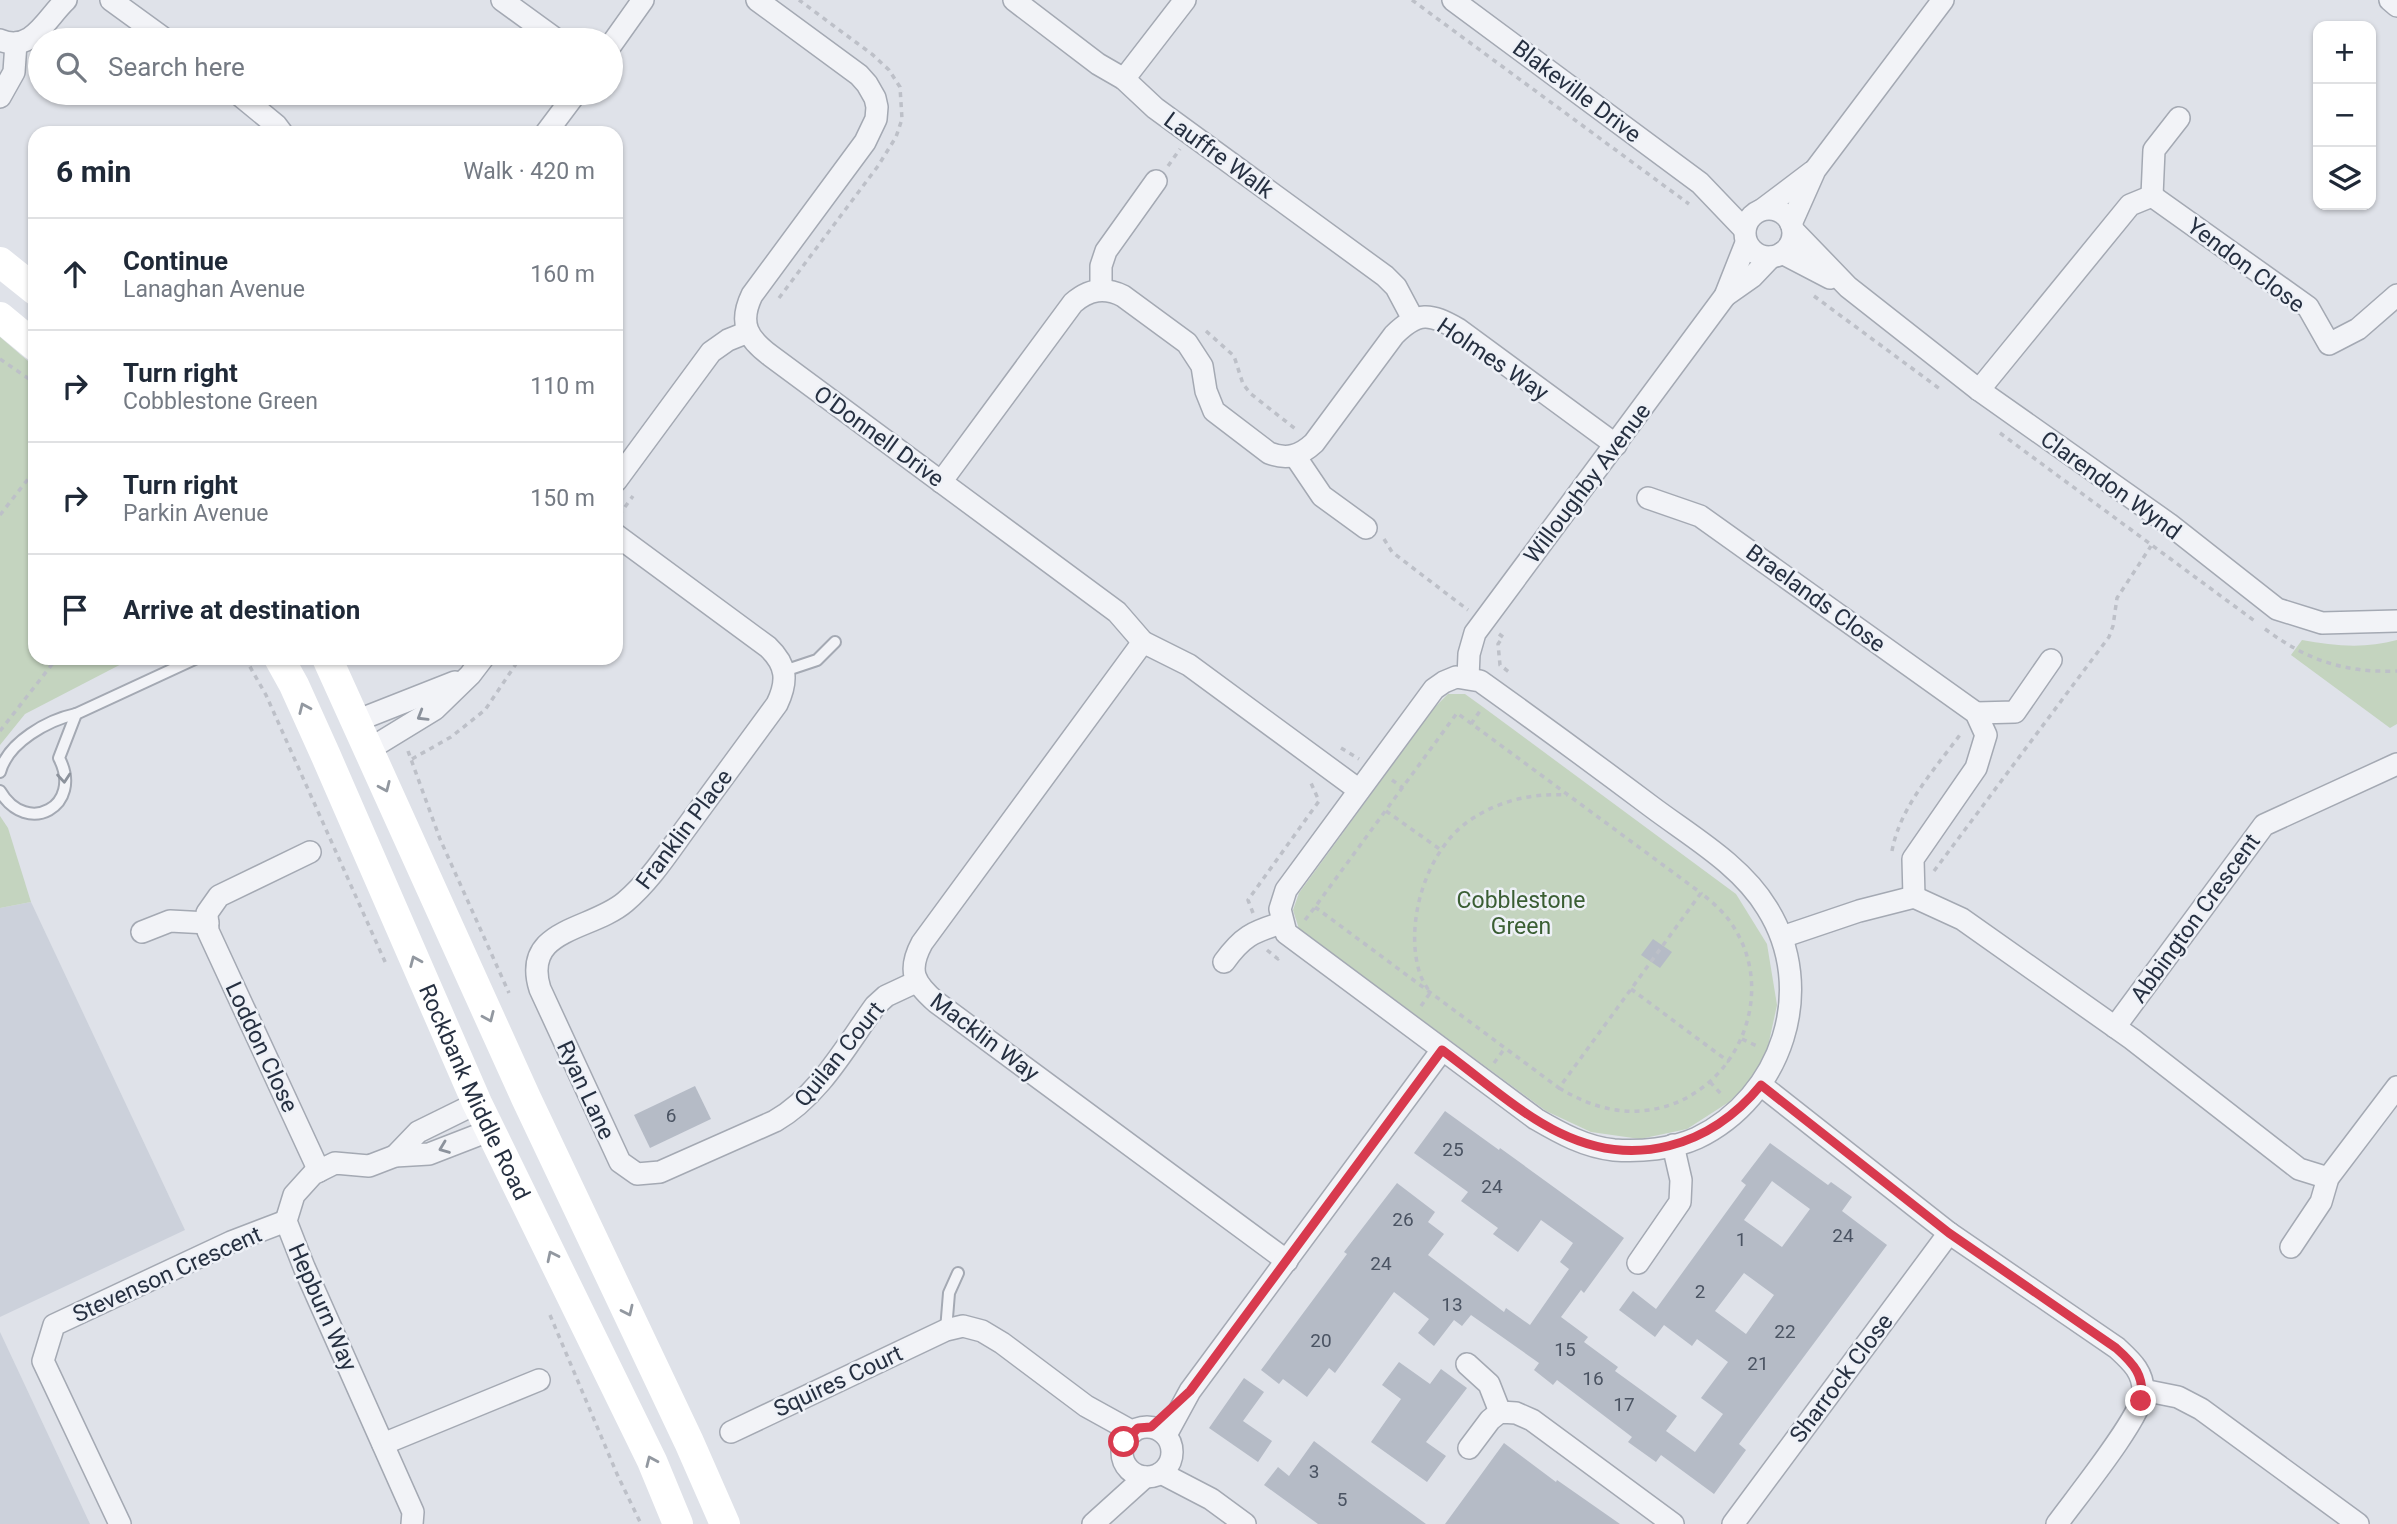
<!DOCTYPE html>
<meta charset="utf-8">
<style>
body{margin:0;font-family:Roboto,sans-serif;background:#f2f2f3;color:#1f2937}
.controls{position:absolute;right:21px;top:21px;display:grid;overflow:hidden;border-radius:14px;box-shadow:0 2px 5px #0004}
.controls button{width:63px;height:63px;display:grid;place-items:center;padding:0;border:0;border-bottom:2px solid #e0e1e3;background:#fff;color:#1f2937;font:35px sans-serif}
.stop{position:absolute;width:21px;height:21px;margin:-16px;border:5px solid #d83a4e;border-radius:50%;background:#fff}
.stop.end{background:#d83a4e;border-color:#fff;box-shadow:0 2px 7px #0008}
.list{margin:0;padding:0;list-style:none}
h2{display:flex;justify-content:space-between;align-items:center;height:91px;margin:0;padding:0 28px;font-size:30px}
h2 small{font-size:23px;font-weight:400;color:#747a83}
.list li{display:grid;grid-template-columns:46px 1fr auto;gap:21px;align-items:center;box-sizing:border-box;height:112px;padding:0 28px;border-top:2px solid #e0e1e3}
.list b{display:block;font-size:26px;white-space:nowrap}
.list p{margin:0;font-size:23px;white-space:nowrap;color:#747a83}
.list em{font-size:23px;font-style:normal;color:#747a83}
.icon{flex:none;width:38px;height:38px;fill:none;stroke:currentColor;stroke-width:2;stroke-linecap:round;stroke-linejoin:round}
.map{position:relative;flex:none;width:2397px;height:1524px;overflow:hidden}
.search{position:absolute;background:#fff;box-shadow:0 2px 5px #0004;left:28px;top:28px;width:595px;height:77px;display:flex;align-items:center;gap:18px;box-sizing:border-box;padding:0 24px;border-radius:38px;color:#747a83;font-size:26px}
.panel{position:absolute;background:#fff;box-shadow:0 2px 5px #0004;left:28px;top:126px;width:595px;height:539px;border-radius:21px}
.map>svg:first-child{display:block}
</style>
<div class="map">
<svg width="2397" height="1524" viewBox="0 0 2397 1524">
<rect width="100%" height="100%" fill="#dfe2e9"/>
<!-- built -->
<g fill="#ccd1db">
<polygon points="31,902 185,1230 0,1317 0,908"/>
<polygon points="0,1332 90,1524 0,1524"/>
</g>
<!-- green -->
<g fill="#c4d4bf">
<polygon points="0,337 35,367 35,658 133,658 25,714 0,745"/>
<path d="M 2302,640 C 2334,646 2365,649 2397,640 L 2397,724 L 2390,728 L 2291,655 Z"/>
<polygon points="1448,694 1465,694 1483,707 1736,894 1767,944 1777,1005 1767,1051 1749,1082 1729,1102 1687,1129 1640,1139 1591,1132 1546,1111 1299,929 1293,910 1299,893 1434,708"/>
<polygon points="0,816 8,828 31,902 0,908"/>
</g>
<!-- building -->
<g fill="#b5bbc6" fill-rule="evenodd">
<polygon points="1653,939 1672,952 1660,968 1641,955"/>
<polygon points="695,1086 711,1119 650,1148 634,1115"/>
<path d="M 1445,1111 L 1499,1150 L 1500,1148 L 1624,1238 L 1584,1293 L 1581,1290 L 1561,1317 L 1588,1337 L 1584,1342 L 1618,1367 L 1615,1371 L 1677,1416 L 1666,1431 L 1695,1452 L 1723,1414 L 1701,1398 L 1728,1362 L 1697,1339 L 1692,1346 L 1664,1325 L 1655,1337 L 1619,1310 L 1633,1291 L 1656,1309 L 1746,1185 L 1741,1181 L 1770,1143 L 1828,1185 L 1831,1182 L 1852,1197 L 1842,1211 L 1887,1245 L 1739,1444 L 1746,1450 L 1714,1494 L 1661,1455 L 1656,1462 L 1628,1442 L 1632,1437 L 1557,1380 L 1553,1385 L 1534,1370 L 1539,1363 L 1471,1315 L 1462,1326 L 1454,1320 L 1434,1346 L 1418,1333 L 1429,1319 L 1394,1292 L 1335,1373 L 1329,1368 L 1307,1397 L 1283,1379 L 1279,1384 L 1261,1370 L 1347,1254 L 1344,1252 L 1397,1183 L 1435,1212 L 1428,1222 L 1444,1234 L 1428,1255 L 1504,1312 L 1506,1308 L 1530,1325 L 1569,1269 L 1560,1262 L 1573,1243 L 1541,1220 L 1518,1252 L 1493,1234 L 1498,1228 L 1461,1201 L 1468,1192 L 1414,1153 ZM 1772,1181 L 1810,1209 L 1782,1247 L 1744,1220 ZM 1744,1273 L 1774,1295 L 1746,1334 L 1715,1311 Z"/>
<polygon points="1399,1362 1430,1384 1441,1369 1467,1388 1426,1442 1446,1456 1427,1482 1371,1442 1401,1399 1382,1385"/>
<polygon points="1244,1378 1264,1392 1243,1421 1272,1441 1258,1462 1209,1428"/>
<polygon points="1314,1441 1370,1483 1426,1524 1318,1524 1264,1485 1278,1467 1289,1476"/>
<polygon points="1504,1443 1556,1482 1557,1480 1620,1524 1445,1524"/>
</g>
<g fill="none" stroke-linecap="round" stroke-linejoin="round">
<!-- lane casing -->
<g stroke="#a4a9b3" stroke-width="14">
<g id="lane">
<polyline points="784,671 817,660 835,642"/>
<path d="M 0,772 C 8,742 48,720 76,714 L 197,658"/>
<path d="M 0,791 C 27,837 84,806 59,758 L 76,714"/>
<polyline points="946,1330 949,1293 958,1273"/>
</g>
</g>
<!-- street casing -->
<g stroke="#a4a9b3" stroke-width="24">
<g id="street">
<polyline points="111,0 166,40"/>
<polyline points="502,0 557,40"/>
<path d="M 757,0 L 859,75 L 867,84 L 875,98 L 877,107 L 876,119 L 865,142 L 752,295 C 738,324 748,339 771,356 L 1117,612 L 1143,642 L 1189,665 L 1359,790"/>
<polyline points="1014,0 1098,64 1124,79 1155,108 1385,276 1396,287 1413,319"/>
<polyline points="1453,0 1700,183 1744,229"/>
<polyline points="2390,0 2397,6"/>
<path d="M 0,40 C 32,54 47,17 66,0"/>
<polyline points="611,45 643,0"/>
<polyline points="1124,79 1185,0"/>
<polyline points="237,93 276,125 282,133"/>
<polyline points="0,97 14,72 16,43"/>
<polyline points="546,133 576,93"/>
<polyline points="2152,196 2154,150 2179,118"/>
<circle cx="1769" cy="233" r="24"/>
<polyline points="1763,209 1812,172"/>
<polyline points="1791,224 1815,170 1943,0"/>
<polyline points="1793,230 1848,287 1979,390 2169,524 2277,609 2322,623 2397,621"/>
<polyline points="1782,253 1830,278"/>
<polyline points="1101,290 1101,266 1106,251 1156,181"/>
<polyline points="1725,296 1752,277 1771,257"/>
<polyline points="1979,390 2130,205 2152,196 2308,307 2329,344 2358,329 2397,295"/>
<polyline points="1295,456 1322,496 1366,528"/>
<polyline points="616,481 711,352 728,340 748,332"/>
<path d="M 941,482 L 1073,303 C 1089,289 1105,287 1123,296 L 1187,343 L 1202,366 L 1206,391 L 1214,411 L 1269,453 C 1287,460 1300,456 1314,443 L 1394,335 C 1418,311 1430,313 1458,329 L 1616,445"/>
<polyline points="1648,498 1700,516 1976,713 1986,735 1976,768 1913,859 1914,897"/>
<path d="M 616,535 L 768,647 C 787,665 788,681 777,704 C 748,744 718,784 689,824 C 669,851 651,880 625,902 C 591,931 521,928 540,989 L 620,1162 L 637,1174 L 660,1172 L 775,1121 C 819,1096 846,1046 875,1006 L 886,996 L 916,982"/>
<path d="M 1143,642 L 922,943 C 907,971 914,983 936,1002 L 1287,1261"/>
<path d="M 1456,677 L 1480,681 L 1494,691 C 1547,729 1600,768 1652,807 C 1692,837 1741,865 1767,908 C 1818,989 1782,1097 1697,1138 C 1673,1149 1640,1152 1614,1150 C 1585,1147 1560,1133 1536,1119 L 1286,933 L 1280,909 L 1286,890 L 1434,689 L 1444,682 Z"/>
<polyline points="1468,678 1469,654 1475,633 1725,296 1746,243"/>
<polyline points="1976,713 2015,712 2051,660"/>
<polyline points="356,721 455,682"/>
<polyline points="368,750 435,709 470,675 483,658"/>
<polyline points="310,852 219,896 207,913 208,931 319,1171"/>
<polyline points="142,932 170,921 208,923"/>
<polyline points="1782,937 1859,911 1914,897 1962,919 2132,1039 2299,1169 2328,1178"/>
<path d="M 1224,962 C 1242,937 1252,932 1282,923"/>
<polyline points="2115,1027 2264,825 2397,764"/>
<path d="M 1761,1085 L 1949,1233 L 2117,1348 C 2131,1361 2144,1372 2143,1393 C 2141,1418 2075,1499 2057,1524"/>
<polyline points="395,1156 418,1132 477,1103"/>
<polyline points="2291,1247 2321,1202 2328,1178 2397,1087"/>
<polyline points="1638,1263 1680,1202 1681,1180 1673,1145"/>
<polyline points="1467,1364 1489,1384 1500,1412"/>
<polyline points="2143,1390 2178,1397 2201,1409 2358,1524"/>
<circle cx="1147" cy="1452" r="25"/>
<polyline points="731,1432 946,1330 963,1326 982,1331 1002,1343 1086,1406 1133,1432"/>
<polyline points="1166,1435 1190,1391 1442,1050"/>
<polyline points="383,1444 539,1380"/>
<polyline points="1469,1448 1490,1420 1500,1412 1516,1413 1532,1420 1673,1524"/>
<polyline points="1161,1473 1211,1499 1245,1524"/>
<polyline points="120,1524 43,1361 54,1325 231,1242 286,1221"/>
<polyline points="412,1524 413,1512 304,1267 286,1221 294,1195 313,1174 335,1163 369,1166 395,1156 429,1154 491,1130"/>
<polyline points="1093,1524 1145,1477"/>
<polyline points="1733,1524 1949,1233"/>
</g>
</g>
<!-- path -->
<g stroke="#bdc0c8" stroke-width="3.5" stroke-dasharray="5 5" stroke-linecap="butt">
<polyline points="1412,0 1689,204"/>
<polyline points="1168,166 1180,149"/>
<polyline points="1814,296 1940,389"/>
<polyline points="779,298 878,166 896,137 902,119 900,87 889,70 873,55 799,0"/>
<polyline points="1206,331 1234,356 1243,384 1251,394 1298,431"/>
<polyline points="0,359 35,383"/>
<polyline points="2000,433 2256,622"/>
<polyline points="0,515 35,470"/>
<polyline points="619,515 633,496"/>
<polyline points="1384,539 1392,552 1468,610"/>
<path d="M 2265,629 C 2307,660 2344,673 2397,671"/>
<polyline points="1499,634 1503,637 1498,644 1500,665 1509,672 1508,674"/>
<polyline points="245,658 266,695 386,964"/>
<polyline points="1471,724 1482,708"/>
<polyline points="0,731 57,658"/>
<polyline points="1341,748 1359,759"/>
<polyline points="408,751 440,839 509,993"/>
<polyline points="412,759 451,737 485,710 520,658"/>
<polyline points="1392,780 1403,788"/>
<polyline points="1386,811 1441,850"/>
<path d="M 1892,851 C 1900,806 1936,768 1962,732"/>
<polyline points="1934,871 2109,637 2113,626 2117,598 2151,546"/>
<polyline points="1253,913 1248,900 1319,801 1311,783"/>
<polyline points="1305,920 1315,907 1457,713 1701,893 1559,1088 1315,907"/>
<polyline points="1267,950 1278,959 1281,955"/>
<polyline points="1631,989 1729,1062"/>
<path d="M 1421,1006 L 1430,993 C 1427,987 1422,980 1420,974 C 1404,925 1425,854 1466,823 C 1496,801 1531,793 1567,795"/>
<polyline points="1742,1039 1759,1047"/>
<polyline points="1494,1063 1505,1048"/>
<polyline points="1710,1082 1723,1096"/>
<path d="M 1559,1088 C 1584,1103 1611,1113 1640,1111 C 1731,1105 1783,997 1731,923 C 1723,911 1712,902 1701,893"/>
<polyline points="550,1315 617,1474 641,1524"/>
</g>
<!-- lane -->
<use href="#lane" stroke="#f2f3f7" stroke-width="10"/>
<!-- street -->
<use href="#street" stroke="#f2f3f7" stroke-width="21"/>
<!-- secondary -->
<g stroke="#fff" stroke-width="30">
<polyline points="0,262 35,290"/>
<polyline points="0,317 35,346"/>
<path id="s1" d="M 279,658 L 294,685 L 326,756 L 477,1103 L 652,1461 L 678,1524"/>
<polyline points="327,658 526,1098 689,1442 725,1524"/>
</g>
</g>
<!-- one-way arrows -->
<defs><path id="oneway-chevron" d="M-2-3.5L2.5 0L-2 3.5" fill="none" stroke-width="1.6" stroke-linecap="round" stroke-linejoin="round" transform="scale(1.75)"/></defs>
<g stroke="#9298a0">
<use href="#oneway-chevron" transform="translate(304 708) rotate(-114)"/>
<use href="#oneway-chevron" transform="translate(385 787) rotate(66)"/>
<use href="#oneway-chevron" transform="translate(415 961) rotate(-113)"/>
<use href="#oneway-chevron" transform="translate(489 1017) rotate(66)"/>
<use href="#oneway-chevron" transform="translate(552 1256) rotate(-116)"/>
<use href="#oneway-chevron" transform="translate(628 1311) rotate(65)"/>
<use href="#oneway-chevron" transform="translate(651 1461) rotate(-114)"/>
</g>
<g stroke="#8c929c">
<use href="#oneway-chevron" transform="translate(422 716) rotate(149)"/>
<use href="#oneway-chevron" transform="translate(64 778) rotate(85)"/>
<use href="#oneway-chevron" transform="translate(444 1148) rotate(159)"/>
</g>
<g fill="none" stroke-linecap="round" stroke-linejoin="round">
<!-- route -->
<path stroke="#d83a4e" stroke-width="9" d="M 1124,1442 L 1138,1428 L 1151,1427 L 1190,1391 L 1442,1050 C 1479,1077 1520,1114 1560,1133 C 1634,1169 1710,1147 1761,1085 L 1949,1233 L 2116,1348 C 2134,1364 2145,1376 2141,1401"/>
</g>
<g text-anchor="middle" stroke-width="5" stroke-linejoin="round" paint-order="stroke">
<!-- number labels -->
<g font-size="19" fill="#4a5362">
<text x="671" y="1122">6</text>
<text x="1453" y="1156">25</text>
<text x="1492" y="1193">24</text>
<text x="1403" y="1226">26</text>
<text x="1843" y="1242">24</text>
<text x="1741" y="1246">1</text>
<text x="1381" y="1270">24</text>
<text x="1700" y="1298">2</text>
<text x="1452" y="1311">13</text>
<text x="1785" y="1338">22</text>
<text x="1321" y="1347">20</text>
<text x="1565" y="1356">15</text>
<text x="1758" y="1370">21</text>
<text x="1593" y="1385">16</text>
<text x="1624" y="1411">17</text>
<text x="1314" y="1478">3</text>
<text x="1342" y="1506">5</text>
</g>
<!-- street labels -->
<g font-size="23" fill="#263041" stroke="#eef1f7">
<text transform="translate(1577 91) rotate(37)" y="8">Blakeville Drive</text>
<text transform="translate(1219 155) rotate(36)" y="8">Lauffre Walk</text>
<text transform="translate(2246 265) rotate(37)" y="8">Yendon Close</text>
<text transform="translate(1493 359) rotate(34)" y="8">Holmes Way</text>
<text transform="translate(879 436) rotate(36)" y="8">O'Donnell Drive</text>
<text transform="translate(1587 483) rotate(-53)" y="8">Willoughby Avenue</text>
<text transform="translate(2111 485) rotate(36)" y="8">Clarendon Wynd</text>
<text transform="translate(1816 598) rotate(36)" y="8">Braelands Close</text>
<text transform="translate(684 829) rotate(-53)" y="8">Franklin Place</text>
<text transform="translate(2195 918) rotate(-54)" y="8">Abbington Crescent</text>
<text transform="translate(985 1037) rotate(37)" y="8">Macklin Way</text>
<text transform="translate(262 1047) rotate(65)" y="8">Loddon Close</text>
<text transform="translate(839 1054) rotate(-51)" y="8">Quilan Court</text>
<text transform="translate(586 1090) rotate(65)" y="8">Ryan Lane</text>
<text dy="8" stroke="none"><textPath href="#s1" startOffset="476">Rockbank Middle Road</textPath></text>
<text transform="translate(167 1274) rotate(-24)" y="8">Stevenson Crescent</text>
<text transform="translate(323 1307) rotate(66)" y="8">Hepburn Way</text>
<text transform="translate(1841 1378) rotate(-53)" y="8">Sharrock Close</text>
<text transform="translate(838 1381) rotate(-25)" y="8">Squires Court</text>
</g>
<!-- park labels -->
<g font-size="23" fill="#3a5e33" stroke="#eef1f7">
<text x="1521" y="908">Cobblestone<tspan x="1521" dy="26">Green</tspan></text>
</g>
</g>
</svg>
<div class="controls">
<button>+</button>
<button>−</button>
<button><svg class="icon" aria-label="layers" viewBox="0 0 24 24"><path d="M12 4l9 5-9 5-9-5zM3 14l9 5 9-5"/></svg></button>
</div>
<div class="stop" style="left:1124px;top:1442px"></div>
<div class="stop end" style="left:2141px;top:1401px"></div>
<div class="search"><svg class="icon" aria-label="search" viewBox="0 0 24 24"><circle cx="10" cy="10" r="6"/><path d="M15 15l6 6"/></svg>Search here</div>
<section class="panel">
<h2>6 min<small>Walk · 420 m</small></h2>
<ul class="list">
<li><svg class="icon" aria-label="ahead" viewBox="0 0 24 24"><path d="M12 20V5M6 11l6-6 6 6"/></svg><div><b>Continue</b><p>Lanaghan Avenue</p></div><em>160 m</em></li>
<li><svg class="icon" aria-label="right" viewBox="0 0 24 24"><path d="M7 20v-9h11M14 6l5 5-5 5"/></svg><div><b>Turn right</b><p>Cobblestone Green</p></div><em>110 m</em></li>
<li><svg class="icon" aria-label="right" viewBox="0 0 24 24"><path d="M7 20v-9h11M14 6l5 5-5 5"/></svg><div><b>Turn right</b><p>Parkin Avenue</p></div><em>150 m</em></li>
<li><svg class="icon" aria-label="arrive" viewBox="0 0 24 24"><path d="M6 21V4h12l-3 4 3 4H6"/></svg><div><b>Arrive at destination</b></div></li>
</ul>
</section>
</div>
